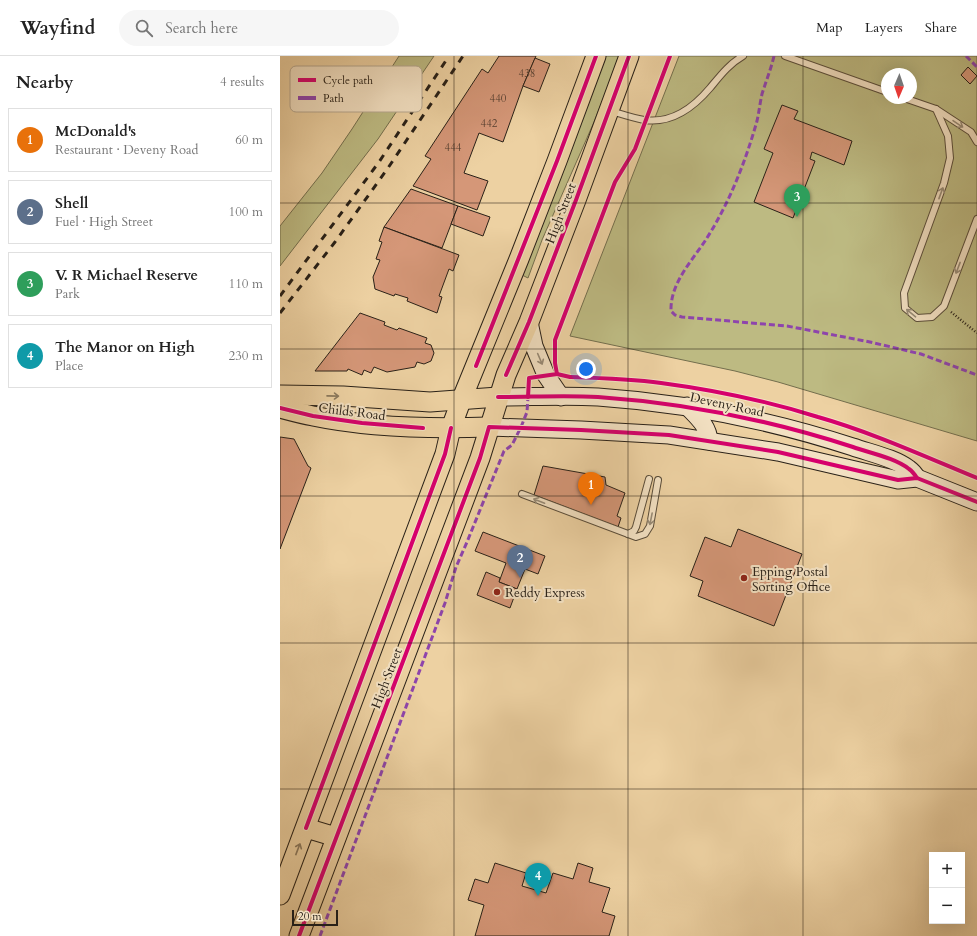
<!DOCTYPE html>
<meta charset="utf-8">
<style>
body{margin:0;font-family:Cardo,serif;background:#f6f6f6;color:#222}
.controls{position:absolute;right:12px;bottom:12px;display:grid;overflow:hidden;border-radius:0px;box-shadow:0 4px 16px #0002}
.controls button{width:36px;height:36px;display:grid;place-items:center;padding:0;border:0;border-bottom:1px solid #e0e0e0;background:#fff;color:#222;font:20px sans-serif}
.compass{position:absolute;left:601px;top:12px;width:36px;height:36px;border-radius:50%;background:#fff;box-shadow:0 4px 16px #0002;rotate:182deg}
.scale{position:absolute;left:12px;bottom:10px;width:46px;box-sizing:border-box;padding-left:4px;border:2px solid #292118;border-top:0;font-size:11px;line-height:14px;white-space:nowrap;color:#292118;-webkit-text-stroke:3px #f3e1c3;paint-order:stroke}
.you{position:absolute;left:306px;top:313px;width:14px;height:14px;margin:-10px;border:3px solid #fff;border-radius:50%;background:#1a73e8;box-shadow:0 0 0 6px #1a73e833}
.badge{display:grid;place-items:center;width:26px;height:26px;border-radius:50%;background:#8f2418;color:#fff;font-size:13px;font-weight:700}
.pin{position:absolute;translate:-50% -33px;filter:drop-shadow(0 1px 2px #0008)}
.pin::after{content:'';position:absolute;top:21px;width:14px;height:12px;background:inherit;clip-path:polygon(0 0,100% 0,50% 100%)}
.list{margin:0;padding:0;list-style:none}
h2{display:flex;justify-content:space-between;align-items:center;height:52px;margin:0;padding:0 16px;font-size:17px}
h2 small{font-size:13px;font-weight:400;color:#767676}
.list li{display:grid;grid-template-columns:26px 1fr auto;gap:12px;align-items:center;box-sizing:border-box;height:64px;margin:0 8px 8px;padding:0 8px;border:1px solid #e0e0e0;border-radius:0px}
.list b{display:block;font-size:15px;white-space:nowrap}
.list p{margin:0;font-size:13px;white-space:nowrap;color:#767676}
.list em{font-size:13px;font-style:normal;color:#767676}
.icon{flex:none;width:22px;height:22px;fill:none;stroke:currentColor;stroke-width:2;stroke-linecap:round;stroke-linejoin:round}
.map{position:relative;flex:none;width:697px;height:880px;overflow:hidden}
header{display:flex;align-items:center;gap:24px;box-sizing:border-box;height:56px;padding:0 20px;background:#fff;border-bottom:1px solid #e0e0e0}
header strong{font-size:19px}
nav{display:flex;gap:22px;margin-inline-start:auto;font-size:14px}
.search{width:280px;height:36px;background:#f6f6f6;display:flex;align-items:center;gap:10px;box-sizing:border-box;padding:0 14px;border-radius:22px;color:#767676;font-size:15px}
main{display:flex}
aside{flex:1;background:#fff}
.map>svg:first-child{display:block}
</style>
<header>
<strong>Wayfind</strong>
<div class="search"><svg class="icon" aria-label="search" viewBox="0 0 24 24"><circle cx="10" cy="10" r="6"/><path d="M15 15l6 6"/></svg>Search here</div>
<nav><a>Map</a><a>Layers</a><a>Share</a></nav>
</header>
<main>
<aside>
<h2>Nearby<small>4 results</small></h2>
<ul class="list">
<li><span class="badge" style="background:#e8710a">1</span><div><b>McDonald's</b><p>Restaurant · Deveny Road</p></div><em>60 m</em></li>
<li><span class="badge" style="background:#5c6f8a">2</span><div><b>Shell</b><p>Fuel · High Street</p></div><em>100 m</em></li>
<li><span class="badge" style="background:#2e9e5b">3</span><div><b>V. R Michael Reserve</b><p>Park</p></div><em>110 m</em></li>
<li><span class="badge" style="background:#0f9aa8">4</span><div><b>The Manor on High</b><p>Place</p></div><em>230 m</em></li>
</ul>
</aside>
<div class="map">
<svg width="697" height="880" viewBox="0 0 697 880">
<rect width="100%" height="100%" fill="#edd1a2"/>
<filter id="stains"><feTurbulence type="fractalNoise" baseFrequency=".005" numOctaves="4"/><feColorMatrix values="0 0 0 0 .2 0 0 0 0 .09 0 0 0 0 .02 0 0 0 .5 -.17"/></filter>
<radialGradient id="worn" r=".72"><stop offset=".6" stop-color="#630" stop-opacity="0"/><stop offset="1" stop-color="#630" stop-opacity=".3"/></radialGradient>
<!-- green -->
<g fill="#bdba82" stroke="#736e4d" fill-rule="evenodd">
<polygon points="119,0 154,0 98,83 0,210 0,170 42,117 72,73"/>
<polygon points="324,0 340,0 314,66 262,184 248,222 242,219"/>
<path d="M 399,0 L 697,0 L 697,385 L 498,326 L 455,315 L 290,280 ZM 607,18 L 631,18 L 631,42 L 607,42 Z"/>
</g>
<!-- building -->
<g fill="#d59778" stroke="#292118">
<polygon points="219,0 256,0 243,30 223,86 199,77 184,117 208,125 197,154 133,130 151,103 145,100 202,13 208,17"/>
<polygon points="255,2 270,8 259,36 243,30"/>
<polygon points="688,11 697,20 690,28 681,19"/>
<polygon points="502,49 518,55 514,63 572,85 564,109 532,96 530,103 535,105 513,162 474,146 493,97 484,93"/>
<polygon points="131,133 178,150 162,192 104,171"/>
<polygon points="178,150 210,161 203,180 171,168"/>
<polygon points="104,171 179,199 173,215 169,213 159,240 162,241 157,257 127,245 128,242 115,238 114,240 95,233 93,221 100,204 96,203 102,186 99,185"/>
<polygon points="80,257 105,266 104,269 117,274 119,272 147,282 145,287 151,289 154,297 151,305 144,308 137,306 135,311 107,316 94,311 91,317 84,314 82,319 68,313 67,315 35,315"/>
<polygon points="0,381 14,383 28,410 31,412 0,493"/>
<polygon points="263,410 325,421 326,429 345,437 337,460 341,462 338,471 254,439"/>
<polygon points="458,473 522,498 494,570 418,540 423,525 410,520 425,481 451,491"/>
<polygon points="203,476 265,500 258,518 245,513 237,533 219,526 226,507 195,495"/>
<polygon points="206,516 220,522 219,526 237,533 230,552 197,539"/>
<polygon points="215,807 246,817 242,830 266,837 273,817 293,823 298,807 313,812 309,826 330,832 322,856 335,860 329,880 195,880 204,849 188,844 195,823 208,827"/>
</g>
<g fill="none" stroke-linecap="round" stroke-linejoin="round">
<!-- lane casing -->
<g stroke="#5a4d3a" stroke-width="8">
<g id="lane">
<polyline points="505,0 607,36"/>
<polyline points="624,42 656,53 691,76 697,86"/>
<polyline points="656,53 668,80 670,102 664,127 624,237 625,252 637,262 652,261 664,250 697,163"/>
<path d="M 331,55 C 341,58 353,62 364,64 C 392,68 413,52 430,32 C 440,20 449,8 463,0"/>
<polyline points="242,438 356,481 365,478 370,470 378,424"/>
<polyline points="348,478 354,475 356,471 369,423"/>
</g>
</g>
<!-- secondary casing -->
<g stroke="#292118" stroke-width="19">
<g id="secondary">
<polyline points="249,266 254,290 266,319 281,341"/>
<path d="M 218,341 C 251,341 285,339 318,341 C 405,347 490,364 573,391 C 590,397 615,402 629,413 C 632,415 635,419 637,422"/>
<path d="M 407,350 C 417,361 428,369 429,385"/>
<polyline points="209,371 301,374 389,379 498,396 618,424 637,422 697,446"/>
</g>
</g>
<!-- primary casing -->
<g stroke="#292118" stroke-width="21">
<g id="primary">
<polyline points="0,339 63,340 150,346 218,341"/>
<path d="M 0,352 C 11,355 22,358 33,360 C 90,372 150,373 209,371"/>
<polyline points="26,772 56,781"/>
<polyline points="0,839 165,398 171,372 181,345 239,203 277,105 316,0"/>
<polyline points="19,880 200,402 226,319 249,266 296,144 349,0"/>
</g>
</g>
<!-- path -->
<polyline stroke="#292118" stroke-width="2.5" stroke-dasharray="1 2" stroke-linecap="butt" points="671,256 697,277"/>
<!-- lane -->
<use href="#lane" stroke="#f3e1c3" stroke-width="6"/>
<!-- secondary -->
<use href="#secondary" stroke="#f3e1c3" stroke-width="17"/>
<!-- primary -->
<use href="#primary" stroke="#edd1a2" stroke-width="19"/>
<!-- rail -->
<g stroke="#292118" stroke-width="3" stroke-dasharray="7 7" stroke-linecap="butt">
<polyline points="0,240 99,106 169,0"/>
<polyline points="0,257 55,186 108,112 183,0"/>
</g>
<!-- quiet -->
<g stroke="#8e44ad" stroke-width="3" stroke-dasharray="6 3" stroke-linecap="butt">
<path d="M 494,0 C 491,13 486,25 482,38 C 480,47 479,56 477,65 C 465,107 449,148 425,185 C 411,206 390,228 391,255 L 395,259 L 402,261 L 507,270 L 590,286 L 641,298 L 697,319"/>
<polyline points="686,0 697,11"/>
<polyline points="40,880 165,547 176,511 187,486 224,395 232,389 241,371 247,356 248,341"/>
</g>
<!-- cycleway casing -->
<g stroke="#f3e1c3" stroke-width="6">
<g id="cycleway">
<polyline points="196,310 277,105 316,0"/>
<path d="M 277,318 L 290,321 C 320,322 351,323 381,327 C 434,334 487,345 538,361 C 591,376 646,401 697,422"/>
<polyline points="226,319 249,266 296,144 349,0"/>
<path d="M 218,341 C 251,341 285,339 318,341 C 405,347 490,364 573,391 C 590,397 615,402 629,413 C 632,415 635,419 637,422"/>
<polyline points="248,341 249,322 277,318 275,307 275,284 335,126 355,93 390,0"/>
<polyline points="0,352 33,360 82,367 143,372"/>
<polyline points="26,772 165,398 171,372"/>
<polyline points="19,880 200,402 209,371 301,374 389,379 498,396 618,424 637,422 697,446"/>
</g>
</g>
<!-- cycleway -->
<use href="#cycleway" stroke="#d6006c" stroke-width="4"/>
</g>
<!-- one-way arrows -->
<defs><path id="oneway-shaft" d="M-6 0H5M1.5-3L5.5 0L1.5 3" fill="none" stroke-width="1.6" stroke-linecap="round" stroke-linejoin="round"/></defs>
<g stroke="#988b76">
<use href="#oneway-shaft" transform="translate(678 68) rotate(34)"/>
<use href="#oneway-shaft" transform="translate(661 137) rotate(-70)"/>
<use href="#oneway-shaft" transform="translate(678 212) rotate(111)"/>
<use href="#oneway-shaft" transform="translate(631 257) rotate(-140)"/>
<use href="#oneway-shaft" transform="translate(260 303) rotate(67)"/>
<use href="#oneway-shaft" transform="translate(259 445) rotate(-159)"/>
<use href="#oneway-shaft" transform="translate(371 463) rotate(101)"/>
</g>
<g stroke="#8b795d">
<use href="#oneway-shaft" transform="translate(53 340) rotate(1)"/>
<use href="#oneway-shaft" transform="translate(18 793) rotate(-69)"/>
</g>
<!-- grid -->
<path fill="none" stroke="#292118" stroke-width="1" stroke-opacity="0.55" d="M 174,0 L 174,880M 348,0 L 348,880M 523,0 L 523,880M 0,147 L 697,147M 0,293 L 697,293M 0,440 L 697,440M 0,587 L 697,587M 0,733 L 697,733"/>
<!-- markers -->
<g fill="#8f2418" stroke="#f3e1c3" stroke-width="1.5">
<circle cx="464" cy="522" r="4"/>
<circle cx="217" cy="536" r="4"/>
</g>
<g text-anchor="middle" stroke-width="4" stroke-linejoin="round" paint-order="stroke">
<!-- number labels -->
<g font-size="11" fill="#543e30">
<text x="247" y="21">438</text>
<text x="218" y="46">440</text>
<text x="209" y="71">442</text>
<text x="173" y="95">444</text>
</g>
<!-- street labels -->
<g font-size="13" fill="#292118" stroke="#f3e1c3">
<text transform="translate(280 157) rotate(-69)" y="5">High Street</text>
<text transform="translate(447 348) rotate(12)" y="5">Deveny Road</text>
<text transform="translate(72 355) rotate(7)" y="5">Childs Road</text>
<text transform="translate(106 622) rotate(-69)" y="5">High Street</text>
</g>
<!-- poi labels -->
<g font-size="13" fill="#292118" stroke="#f3e1c3" text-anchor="start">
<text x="472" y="520">Epping Postal<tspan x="472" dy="15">Sorting Office</tspan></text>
<text x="225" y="541">Reddy Express</text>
</g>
</g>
<!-- legend -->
<rect x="10" y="10" width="132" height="46" rx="6" fill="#f3e1c3" stroke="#b6a790" stroke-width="1"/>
<rect x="18" y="22" width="18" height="4" fill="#d6006c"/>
<rect x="18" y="40" width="18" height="4" fill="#8e44ad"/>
<g font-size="11" fill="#292118">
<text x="43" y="28">Cycle path</text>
<text x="43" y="46">Path</text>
</g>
<rect width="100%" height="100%" filter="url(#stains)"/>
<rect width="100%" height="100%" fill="url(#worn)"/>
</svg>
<div class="controls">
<button>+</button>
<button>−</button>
</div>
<svg class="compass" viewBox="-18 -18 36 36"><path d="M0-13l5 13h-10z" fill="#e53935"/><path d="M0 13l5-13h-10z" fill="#767676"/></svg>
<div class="scale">20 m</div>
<div class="you"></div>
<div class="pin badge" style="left:311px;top:449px;background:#e8710a">1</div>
<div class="pin badge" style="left:240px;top:522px;background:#5c6f8a">2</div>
<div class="pin badge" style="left:517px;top:161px;background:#2e9e5b">3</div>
<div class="pin badge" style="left:258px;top:840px;background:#0f9aa8">4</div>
</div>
</main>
